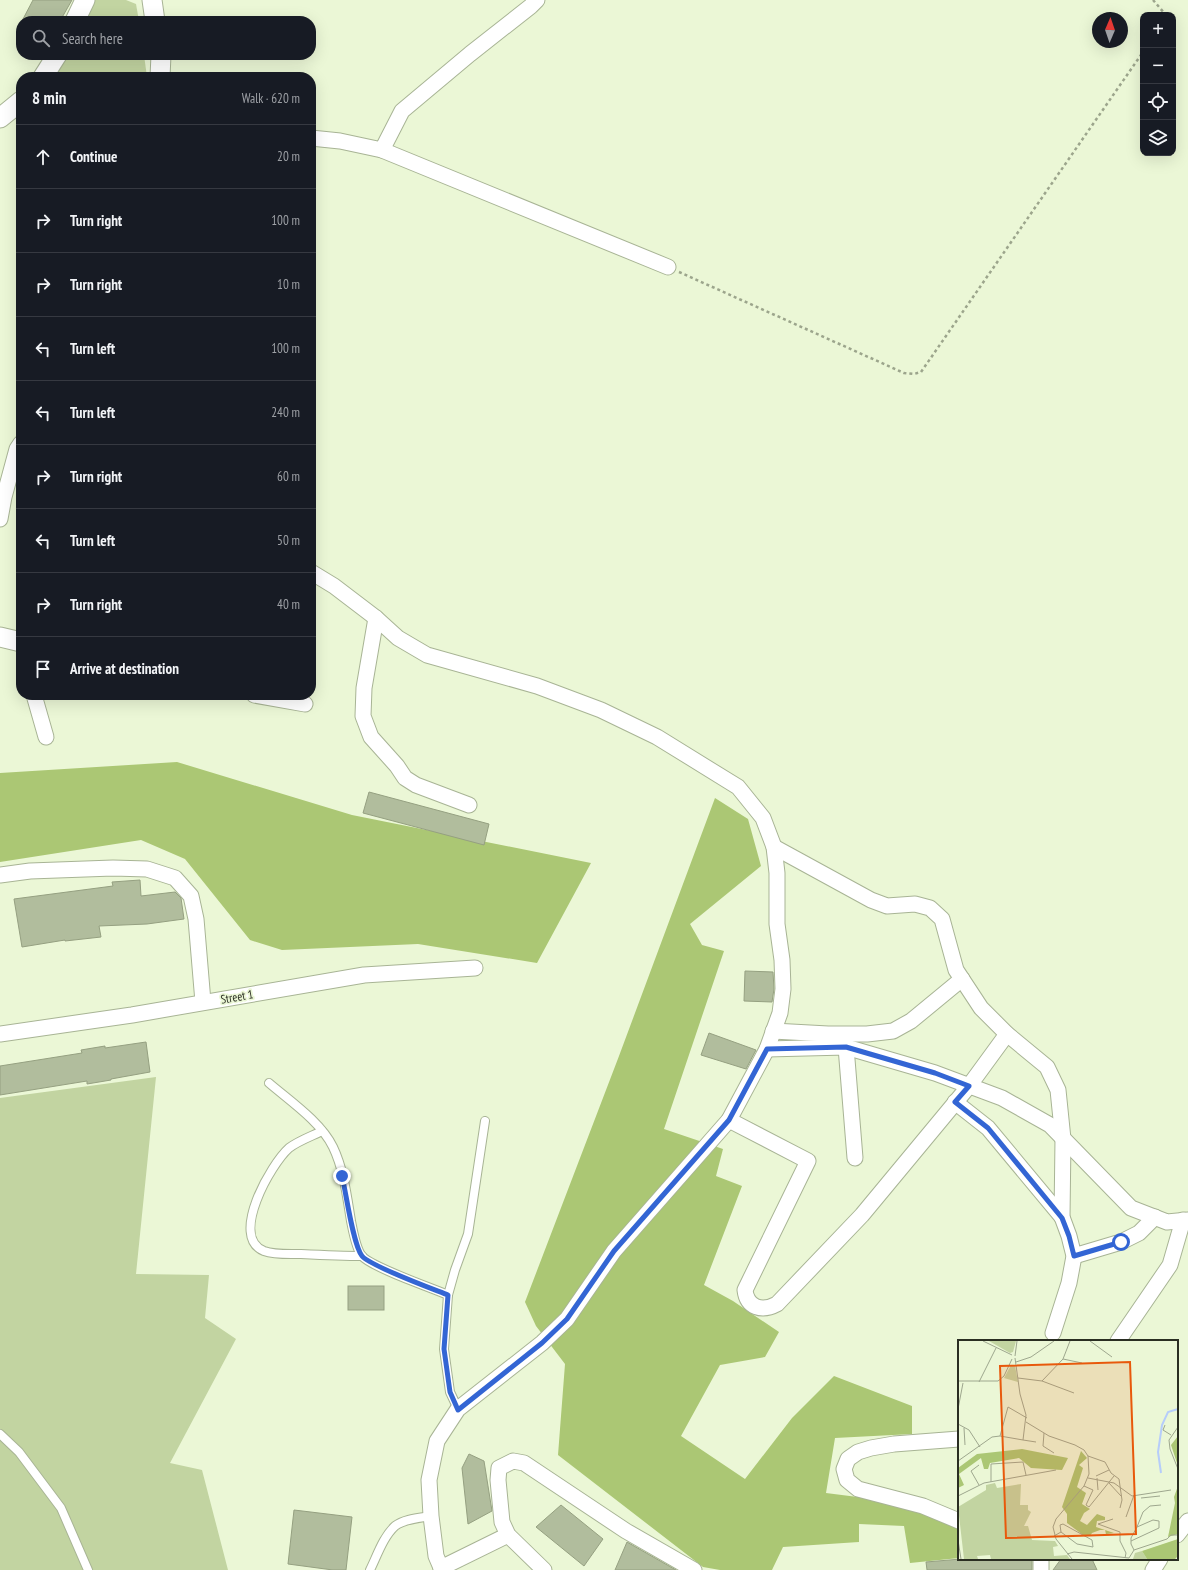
<!DOCTYPE html>
<meta charset="utf-8">
<style>
body{margin:0;font-family:"PT Sans Narrow",sans-serif;background:#242831;color:#f1f3f6}
.controls{position:absolute;right:12px;top:12px;display:grid;overflow:hidden;border-radius:8px;box-shadow:0 4px 16px #0002}
.controls button{width:36px;height:36px;display:grid;place-items:center;padding:0;border:0;border-bottom:1px solid #363941;background:#171b24;color:#f1f3f6;font:20px sans-serif}
.compass{position:absolute;left:1092px;top:12px;width:36px;height:36px;border-radius:50%;background:#171b24;box-shadow:0 4px 16px #0002;rotate:2deg}
.stop{position:absolute;width:12px;height:12px;margin:-9px;border:3px solid #3365d4;border-radius:50%;background:#fff}
.stop.end{background:#3365d4;border-color:#fff;box-shadow:0 1px 4px #0008}
.list{margin:0;padding:0;list-style:none}
h2{display:flex;justify-content:space-between;align-items:center;height:52px;margin:0;padding:0 16px;font-size:17px}
h2 small{font-size:13px;font-weight:400;color:#9ea1a6}
.list li{display:grid;grid-template-columns:26px 1fr auto;gap:12px;align-items:center;box-sizing:border-box;height:64px;padding:0 16px;border-top:1px solid #363941}
.list b{display:block;font-size:15px;white-space:nowrap}
.list em{font-size:13px;font-style:normal;color:#9ea1a6}
.icon{flex:none;width:22px;height:22px;fill:none;stroke:currentColor;stroke-width:2;stroke-linecap:round;stroke-linejoin:round}
.map{position:relative;flex:none;width:1188px;height:1570px;overflow:hidden}
.search{position:absolute;background:#171b24;box-shadow:0 4px 16px #0002;left:16px;top:16px;width:300px;height:44px;display:flex;align-items:center;gap:10px;box-sizing:border-box;padding:0 14px;border-radius:16px;color:#9ea1a6;font-size:15px}
.panel{position:absolute;background:#171b24;box-shadow:0 4px 16px #0002;left:16px;top:72px;width:300px;height:628px;border-radius:16px}
.map>svg:first-child{display:block}
</style>
<div class="map">
<svg width="1188" height="1570" viewBox="0 0 1188 1570">
<rect width="100%" height="100%" fill="#ebf7d6"/>
<!-- green -->
<g fill="#c2d4a1">
<polygon points="92,0 126,0 136,4 139,21 80,21"/>
<polygon points="61,55 144,55 147,77 49,77"/>
<polygon points="156,1077 136,1274 209,1275 205,1318 236,1339 170,1463 202,1470 228,1570 0,1570 0,1098"/>
</g>
<!-- forest -->
<g fill="#abc774">
<polygon points="177,762 352,815 591,863 537,963 418,944 282,950 250,940 185,859 141,840 0,862 0,773"/>
<polygon points="715,798 748,819 761,866 690,924 702,945 724,951 664,1129 723,1149 716,1176 742,1186 704,1285 733,1301 779,1332 765,1357 720,1365 681,1436 745,1479 792,1418 834,1376 912,1406 912,1434 835,1438 826,1493 897,1502 959,1527 959,1558 910,1563 904,1526 859,1524 859,1542 783,1547 772,1570 720,1570 703,1567 558,1455 565,1364 536,1326 525,1302 619,1056"/>
</g>
<!-- building -->
<g fill="#b1bd9d" stroke="#95a081">
<polygon points="33,0 72,0 60,21 22,21"/>
<polygon points="369,792 489,824 484,845 363,813"/>
<polygon points="140,880 141,896 175,892 181,898 184,919 147,924 99,926 101,937 65,941 65,940 22,947 14,899 113,886 112,882"/>
<polygon points="745,971 773,972 774,989 772,1002 744,1001"/>
<polygon points="709,1033 756,1050 746,1069 701,1055"/>
<polygon points="146,1042 150,1072 111,1079 111,1080 87,1084 87,1081 0,1095 0,1066 82,1053 81,1050 105,1046 105,1048"/>
<rect x="348" y="1286" width="36" height="24"/>
<polygon points="469,1454 484,1461 492,1511 468,1524 462,1468"/>
<polygon points="561,1505 603,1539 584,1566 536,1527"/>
<polygon points="294,1510 352,1517 346,1570 333,1570 288,1564"/>
<polygon points="627,1542 676,1570 615,1570"/>
<polygon points="961,1559 1032,1559 1032,1570 927,1570 926,1562"/>
<polygon points="1061,1559 1092,1559 1097,1570 1053,1570"/>
</g>
<g fill="none" stroke-linecap="round" stroke-linejoin="round">
<!-- service casing -->
<g stroke="#a8b495" stroke-width="10">
<g id="service">
<path d="M 269,1083 C 290,1101 321,1122 333,1147 C 344,1170 347,1197 351,1221 C 353,1231 356,1249 362,1256 C 371,1267 432,1288 448,1295"/>
<path d="M 322,1131 C 312,1136 298,1141 289,1148 C 271,1164 229,1237 264,1251 C 275,1255 289,1254 301,1254 C 321,1255 342,1256 362,1256"/>
<polyline points="458,1409 450,1392 444,1349 448,1295 455,1270 468,1234 485,1121"/>
<polyline points="0,1434 19,1452 61,1508 88,1570"/>
<path d="M 370,1570 C 377,1556 383,1537 395,1526 C 404,1519 419,1518 431,1516"/>
</g>
</g>
<!-- minor casing -->
<g stroke="#a8b495" stroke-width="17">
<g id="minor">
<polyline points="311,138 340,141 382,150 402,111 470,54 531,6 537,0"/>
<polyline points="382,150 668,267"/>
<polyline points="0,519 4,497 17,449 21,443"/>
<polyline points="311,572 334,586 376,618 398,638 427,655 537,686 601,710 657,737 738,787 763,818 774,847 777,873 777,924 782,960 783,989 780,1013 767,1049 729,1120 614,1251 567,1319 542,1343 458,1409 437,1441 429,1480 431,1516 436,1556 442,1570"/>
<polyline points="376,618 364,688 363,716 371,737 397,766 405,778 416,785 469,805"/>
<polyline points="34,695 46,737"/>
<polyline points="254,695 305,704"/>
<polyline points="774,847 871,900 887,906 915,904 930,908 942,919 956,970 981,1008 1007,1034 1047,1067 1058,1090 1063,1139 1062,1217 1069,1236 1074,1256 1069,1283 1053,1333"/>
<polyline points="0,875 30,871 113,868 147,869 175,878 191,896 196,919 203,1002"/>
<polyline points="773,1031 828,1034 867,1034 893,1031 911,1021 962,979"/>
<polyline points="0,1034 132,1015 364,975 475,968"/>
<polyline points="846,1047 855,1158"/>
<polyline points="767,1049 846,1047 935,1073 1002,1098 1050,1125 1131,1208 1167,1222 1188,1220"/>
<polyline points="955,1102 988,1128 1062,1217"/>
<path d="M 729,1120 L 808,1161 L 745,1290 C 747,1308 762,1312 777,1304 L 862,1215 L 969,1086 L 1007,1034"/>
<polyline points="1074,1256 1121,1242 1139,1233 1155,1217"/>
<polyline points="1118,1341 1170,1265 1183,1220"/>
<polyline points="959,1439 894,1444 871,1448 858,1452 848,1459 844,1469 847,1480 858,1489 923,1506 959,1521"/>
<polyline points="1177,1535 1188,1521"/>
<polyline points="1041,1559 1041,1570"/>
<polyline points="441,1568 508,1535"/>
<polyline points="544,1570 508,1535 502,1522 498,1480 499,1468 513,1461 524,1463 626,1531 694,1570"/>
<polyline points="1153,1570 1160,1559"/>
</g>
</g>
<!-- tertiary casing -->
<g stroke="#a8b495" stroke-width="21">
<g id="tertiary">
<polyline points="152,0 155,21"/>
<polyline points="75,21 85,0"/>
<polyline points="43,77 57,55"/>
<polyline points="160,77 161,55"/>
<polyline points="0,118 21,101"/>
<polyline points="0,637 21,642"/>
</g>
</g>
<!-- path -->
<g stroke="#9ca58c" stroke-width="2.5" stroke-dasharray="3 3" stroke-linecap="butt">
<polyline points="1153,0 1166,15"/>
<polyline points="679,272 904,373 914,374 921,372 1143,52"/>
</g>
<!-- service -->
<use href="#service" stroke="#fff" stroke-width="8"/>
<!-- minor -->
<use href="#minor" stroke="#fff" stroke-width="15"/>
<!-- tertiary -->
<use href="#tertiary" stroke="#fff" stroke-width="19"/>
</g>
<g fill="none" stroke-linecap="round" stroke-linejoin="round">
<!-- route -->
<path stroke="#3365d4" stroke-width="5" d="M 342,1176 C 346,1192 353,1245 362,1256 C 370,1266 433,1289 448,1295 L 444,1349 L 450,1392 L 458,1410 L 542,1343 L 567,1319 L 614,1251 L 729,1120 L 767,1049 L 846,1047 L 935,1073 L 969,1086 L 955,1102 L 988,1128 L 1062,1218 L 1069,1236 L 1074,1256 L 1121,1242"/>
</g>
<g text-anchor="middle" stroke-width="3.5" stroke-linejoin="round" paint-order="stroke">
<!-- street labels -->
<g font-size="12" fill="#2a2e22" stroke="#ebf7d6">
<text transform="translate(237 997) rotate(-10)" y="4">Street 1</text>
</g>
</g>
<!-- overview -->
<g transform="translate(958 1340)">
<rect width="220" height="220" fill="#ebf7d6"/>
<path d="M 31,1 L 58,1 L 55,12 L 52,13 ZM 53,25 L 57,26 L 60,42 L 46,38 ZM 37,143 L 39,148 L 63,144 L 62,165 L 70,165 L 70,170 L 73,172 L 66,186 L 70,186 L 74,200 L 97,201 L 100,206 L 95,207 L 96,216 L 109,215 L 112,219 L 33,219 L 32,215 L 19,216 L 20,219 L 6,219 L 0,167 L 28,150 L 28,145 ZM 184,211 L 189,219 L 175,219 L 177,213 Z" fill="#c2d4a1"/>
<path d="M 220,96 L 220,126 L 213,105 ZM 64,109 L 110,118 L 104,130 L 73,128 L 61,118 L 32,123 L 30,129 L 26,129 L 23,118 L 1,134 L 6,145 L 0,148 L 0,128 L 19,114 ZM 123,111 L 129,118 L 121,125 L 125,128 L 119,147 L 128,153 L 124,164 L 132,169 L 126,173 L 122,181 L 129,185 L 139,174 L 147,177 L 147,180 L 139,181 L 138,187 L 156,193 L 148,194 L 147,190 L 142,190 L 134,193 L 132,196 L 125,195 L 109,183 L 109,174 L 104,167 ZM 220,146 L 220,194 L 210,197 L 217,163 L 216,157 ZM 220,199 L 220,216 L 217,219 L 189,219 L 184,211 Z" fill="#abc774"/>
<path fill="none" stroke="#b6cdfa" stroke-width="2" d="M 203,133 L 200,112 L 204,85 L 210,72 L 220,69"/>
<path fill="none" stroke="#9ea78e" stroke-width="1" d="M 25,1 L 54,15M 132,1 L 154,17M 57,16 L 59,1M 105,19 L 124,23M 58,22 L 73,17 L 96,1M 60,38 L 84,41 L 105,19 L 112,1M 0,41 L 40,41 L 46,36 L 54,19M 84,41 L 116,53M 21,42 L 38,8M 0,69 L 5,43M 68,82 L 91,96 L 117,105 L 126,110 L 130,116 L 131,134 L 126,146 L 98,179 L 95,187 L 98,199 L 114,219M 0,84 L 11,90 L 22,107M 207,85 L 205,90 L 213,95M 220,87 L 211,100 L 212,109 L 220,129M 6,88 L 7,105M 86,93 L 85,106 L 96,113M 42,96 L 50,67 L 69,78M 65,100 L 78,102M 130,116 L 147,122 L 153,133 L 161,139 L 164,160 L 162,168M 0,121 L 34,97 L 42,96 L 65,100 L 68,75 L 62,54 L 57,18M 138,136 L 151,130M 130,138 L 156,143 L 174,156 L 213,150M 139,138 L 140,150M 33,142 L 33,124 L 65,122 L 68,135M 151,143 L 163,156M 21,145 L 13,131 L 21,125M 126,146 L 135,150 L 128,165 L 131,167 L 156,136M 0,156 L 26,143 L 98,130M 183,158 L 202,156M 168,177 L 176,155M 155,179 L 140,184 L 162,192 L 162,201 L 168,213 L 167,218M 179,187 L 185,172 L 192,166 L 203,165M 96,196 L 103,192 L 102,185 L 105,184 L 134,200 L 135,207 L 119,204 L 103,192M 0,200 L 3,219M 176,210 L 209,199 L 213,195 L 220,195M 109,214 L 116,212 L 171,218 L 176,210 L 173,204 L 173,198 L 179,187 L 195,180 L 201,181 L 201,188 L 173,201"/>
<path fill="#e8590c" fill-opacity="0.15" stroke="#e8590c" stroke-width="2" d="M 172,22 L 178,194 L 48,198 L 42,26 Z"/>
<rect width="220" height="220" fill="none" stroke="#2a2e22" stroke-width="2"/>
</g>
</svg>
<div class="controls">
<button>+</button>
<button>−</button>
<button><svg class="icon" aria-label="locate" viewBox="0 0 24 24"><circle cx="12" cy="12" r="6"/><path d="M12 2v4M12 18v4M2 12h4M18 12h4"/></svg></button>
<button><svg class="icon" aria-label="layers" viewBox="0 0 24 24"><path d="M12 4l9 5-9 5-9-5zM3 14l9 5 9-5"/></svg></button>
</div>
<svg class="compass" viewBox="-18 -18 36 36"><path d="M0-13l5 13h-10z" fill="#e53935"/><path d="M0 13l5-13h-10z" fill="#9ea1a6"/></svg>
<div class="stop" style="left:1121px;top:1242px"></div>
<div class="stop end" style="left:342px;top:1176px"></div>
<div class="search"><svg class="icon" aria-label="search" viewBox="0 0 24 24"><circle cx="10" cy="10" r="6"/><path d="M15 15l6 6"/></svg>Search here</div>
<section class="panel">
<h2>8 min<small>Walk · 620 m</small></h2>
<ul class="list">
<li><svg class="icon" aria-label="ahead" viewBox="0 0 24 24"><path d="M12 20V5M6 11l6-6 6 6"/></svg><div><b>Continue</b></div><em>20 m</em></li>
<li><svg class="icon" aria-label="right" viewBox="0 0 24 24"><path d="M7 20v-9h11M14 6l5 5-5 5"/></svg><div><b>Turn right</b></div><em>100 m</em></li>
<li><svg class="icon" aria-label="right" viewBox="0 0 24 24"><path d="M7 20v-9h11M14 6l5 5-5 5"/></svg><div><b>Turn right</b></div><em>10 m</em></li>
<li><svg class="icon" aria-label="left" viewBox="0 0 24 24"><path d="M17 20v-9H6M10 6l-5 5 5 5"/></svg><div><b>Turn left</b></div><em>100 m</em></li>
<li><svg class="icon" aria-label="left" viewBox="0 0 24 24"><path d="M17 20v-9H6M10 6l-5 5 5 5"/></svg><div><b>Turn left</b></div><em>240 m</em></li>
<li><svg class="icon" aria-label="right" viewBox="0 0 24 24"><path d="M7 20v-9h11M14 6l5 5-5 5"/></svg><div><b>Turn right</b></div><em>60 m</em></li>
<li><svg class="icon" aria-label="left" viewBox="0 0 24 24"><path d="M17 20v-9H6M10 6l-5 5 5 5"/></svg><div><b>Turn left</b></div><em>50 m</em></li>
<li><svg class="icon" aria-label="right" viewBox="0 0 24 24"><path d="M7 20v-9h11M14 6l5 5-5 5"/></svg><div><b>Turn right</b></div><em>40 m</em></li>
<li><svg class="icon" aria-label="arrive" viewBox="0 0 24 24"><path d="M6 21V4h12l-3 4 3 4H6"/></svg><div><b>Arrive at destination</b></div></li>
</ul>
</section>
</div>
